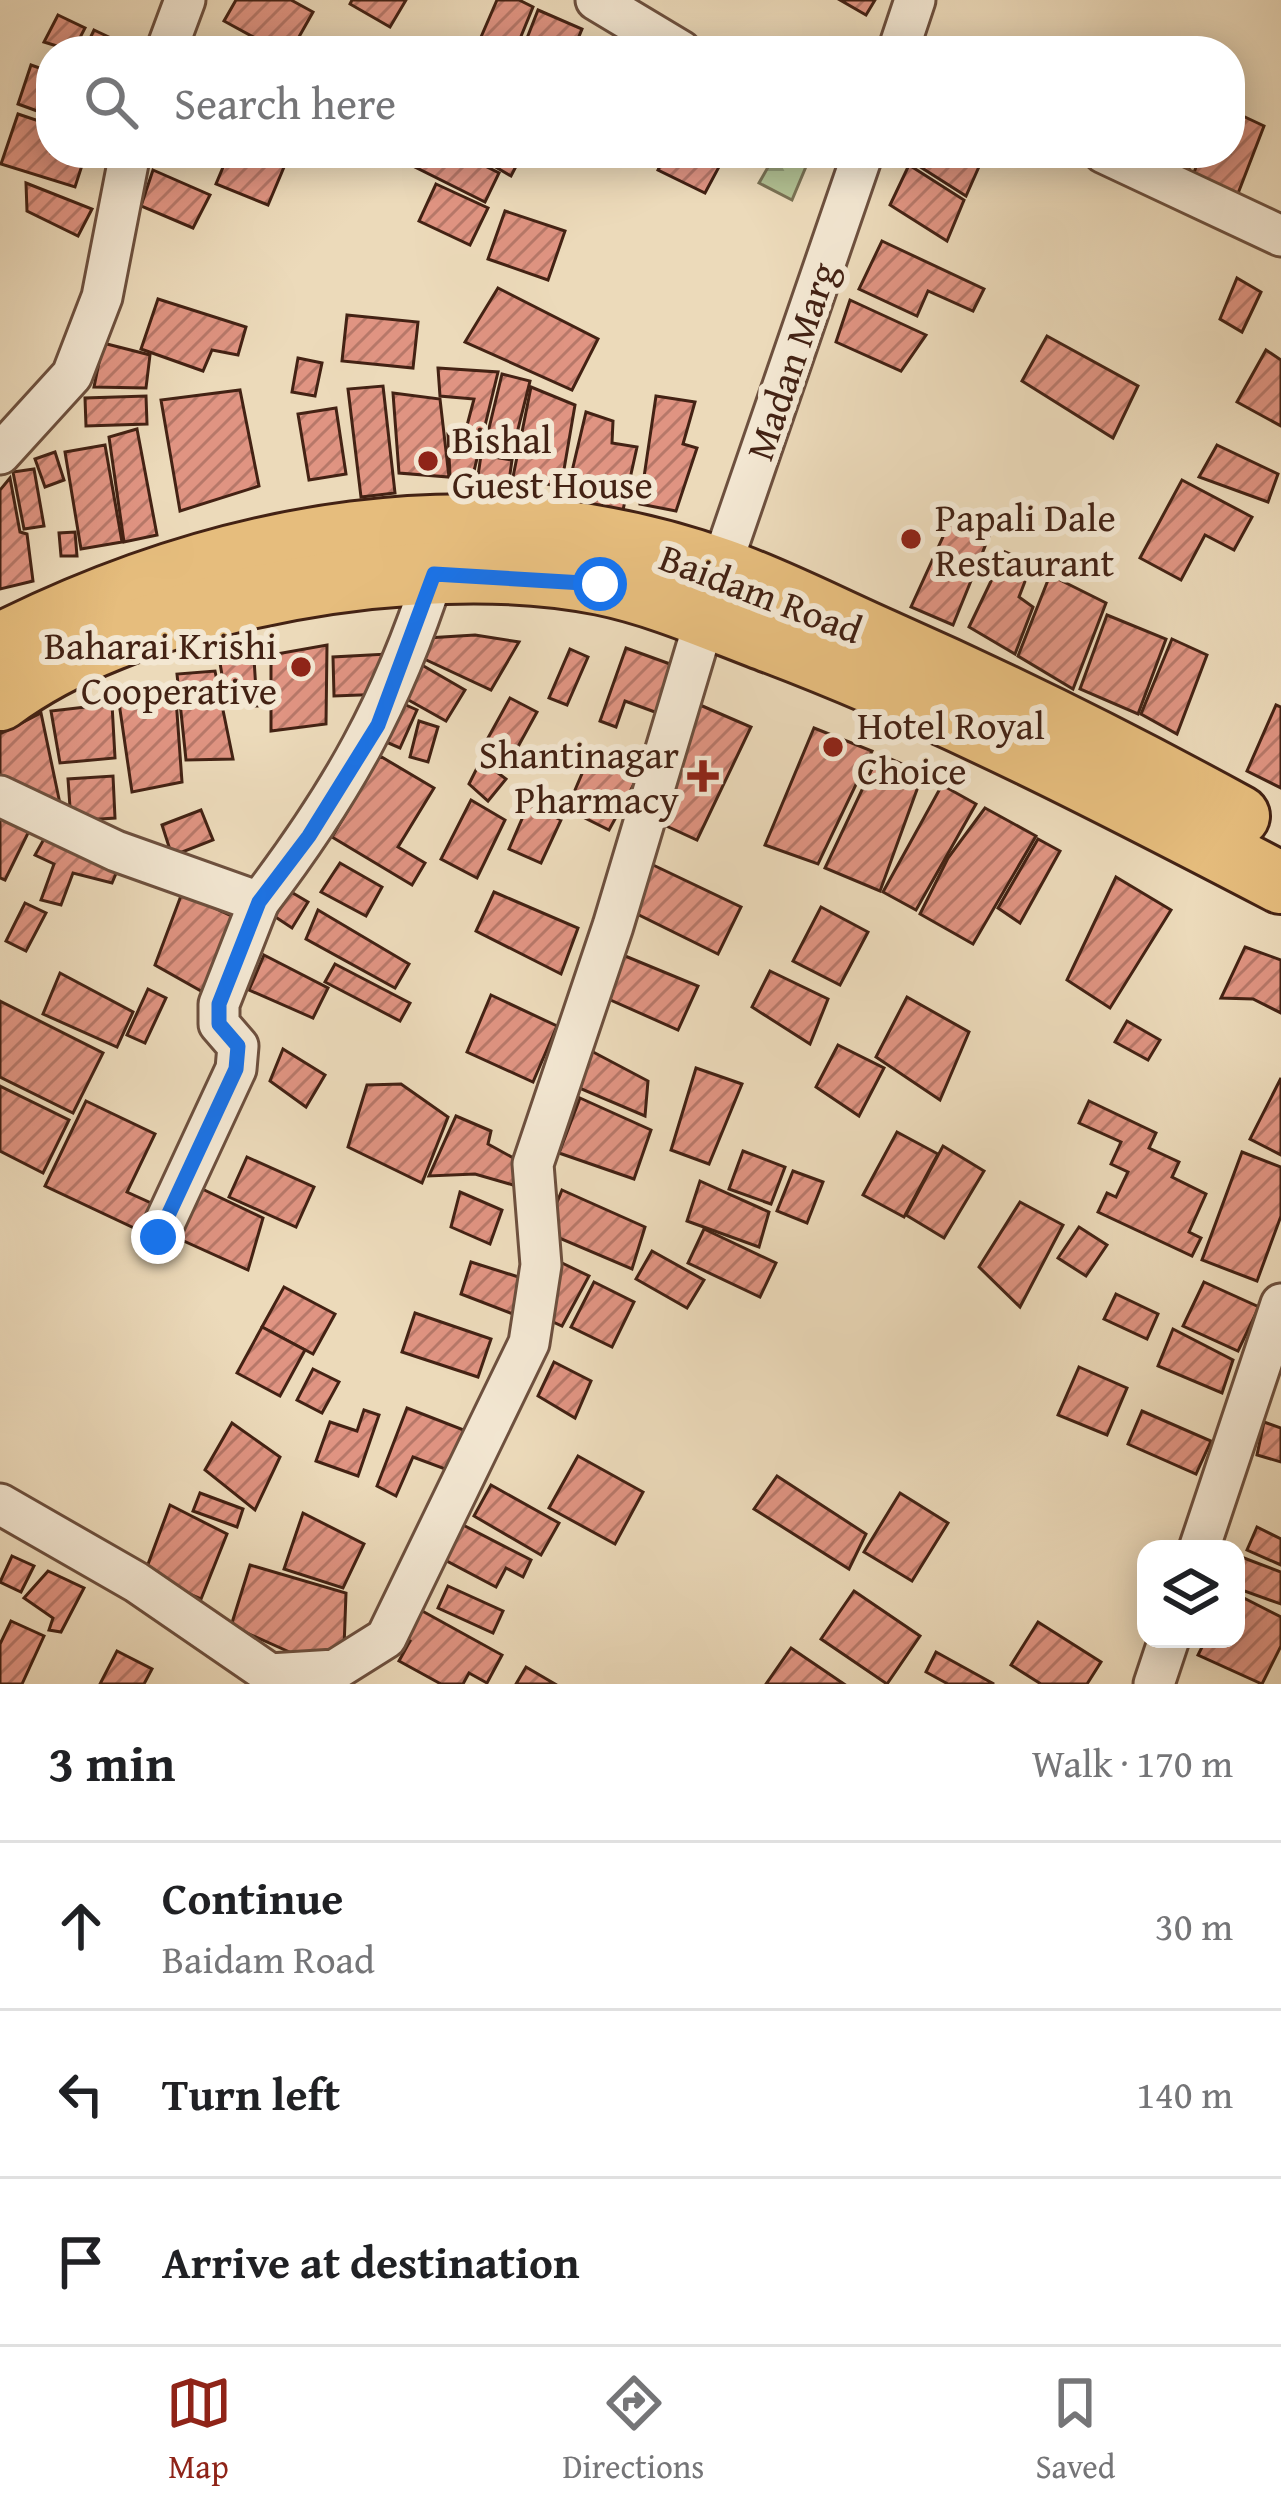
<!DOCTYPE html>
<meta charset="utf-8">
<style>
body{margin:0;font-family:"Gentium Book Plus",serif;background:#f2f2f2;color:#202124}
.controls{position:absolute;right:36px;bottom:36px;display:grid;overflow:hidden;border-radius:24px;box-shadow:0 6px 30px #0003}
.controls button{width:108px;height:108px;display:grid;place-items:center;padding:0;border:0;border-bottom:3px solid #e0e0e0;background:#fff;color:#202124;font:60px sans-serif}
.stop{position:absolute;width:36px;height:36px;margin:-27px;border:9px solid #1a73e8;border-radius:50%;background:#fff}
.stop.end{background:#1a73e8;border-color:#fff;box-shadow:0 3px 12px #0008}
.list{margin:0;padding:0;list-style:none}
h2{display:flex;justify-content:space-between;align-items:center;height:156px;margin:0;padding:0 48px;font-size:51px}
h2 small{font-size:39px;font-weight:400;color:#757577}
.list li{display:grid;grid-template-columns:78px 1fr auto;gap:36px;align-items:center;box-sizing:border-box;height:168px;padding:0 48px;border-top:3px solid #e0e0e0}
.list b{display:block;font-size:45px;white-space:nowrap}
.list p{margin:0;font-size:39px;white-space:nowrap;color:#757577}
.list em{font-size:39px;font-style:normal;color:#757577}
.icon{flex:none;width:66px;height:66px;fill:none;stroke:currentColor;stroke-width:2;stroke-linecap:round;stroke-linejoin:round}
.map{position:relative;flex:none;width:1281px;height:1684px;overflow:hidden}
.search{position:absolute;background:#fff;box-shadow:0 6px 30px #0003;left:36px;right:36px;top:36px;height:132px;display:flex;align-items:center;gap:30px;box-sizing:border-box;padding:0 42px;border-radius:48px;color:#757577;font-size:45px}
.sheet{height:660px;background:#fff}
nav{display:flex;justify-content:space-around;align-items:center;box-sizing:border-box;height:168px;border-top:3px solid #e0e0e0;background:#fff;font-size:33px;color:#757577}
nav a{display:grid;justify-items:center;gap:6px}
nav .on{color:#8f2418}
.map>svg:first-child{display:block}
</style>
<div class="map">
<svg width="1281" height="1684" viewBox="0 0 1281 1684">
<defs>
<pattern id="forest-firs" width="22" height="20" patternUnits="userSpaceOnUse" patternTransform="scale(3)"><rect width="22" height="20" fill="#b3c193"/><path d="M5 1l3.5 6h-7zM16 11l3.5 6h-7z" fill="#939c77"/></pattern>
<pattern id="building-hatch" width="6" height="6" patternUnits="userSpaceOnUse" patternTransform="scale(3)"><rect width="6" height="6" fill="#e09482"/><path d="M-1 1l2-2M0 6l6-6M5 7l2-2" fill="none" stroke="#b77869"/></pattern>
</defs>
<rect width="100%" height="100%" fill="#ecdaba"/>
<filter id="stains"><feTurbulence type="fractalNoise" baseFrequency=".00167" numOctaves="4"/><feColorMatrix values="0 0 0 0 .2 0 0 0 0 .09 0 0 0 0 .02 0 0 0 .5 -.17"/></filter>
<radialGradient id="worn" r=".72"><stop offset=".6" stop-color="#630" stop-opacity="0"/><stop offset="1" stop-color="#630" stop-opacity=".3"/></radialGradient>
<!-- forest -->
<polygon fill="url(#forest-firs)" stroke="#7b7254" stroke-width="3" points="776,153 810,157 792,200 759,183"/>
<!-- building -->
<g fill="url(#building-hatch)" stroke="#432214" stroke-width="3">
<polygon points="236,0 291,0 313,12 291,51 279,51 224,21"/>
<polygon points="352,0 406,0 390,27 350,4"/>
<polygon points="497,0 519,0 533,7 515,51 475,51"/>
<polygon points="840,0 875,0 866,15"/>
<polygon points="538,10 582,29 573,51 522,51"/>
<polygon points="58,15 85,28 73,51 44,42"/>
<polygon points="94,30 115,40 110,51 84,51"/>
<polygon points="31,65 51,72 51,116 18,104"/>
<polygon points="1230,110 1264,126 1232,209 1190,182 1202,153 1230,153"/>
<polygon points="18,114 51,125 51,153 86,153 75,187 1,164"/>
<polygon points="229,153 250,153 284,167 268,205 216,184"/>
<polygon points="350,153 369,153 366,166 348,161"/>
<polygon points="419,153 459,153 499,173 485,202 413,166"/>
<polygon points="472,153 523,153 511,176"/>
<polygon points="666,153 697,153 720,165 705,193 658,170"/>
<polygon points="912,153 985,153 966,196 911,161"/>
<polygon points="1148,153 1196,153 1185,177"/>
<polygon points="909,165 964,200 947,241 890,205"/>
<polygon points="153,170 210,195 193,228 141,206"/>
<polygon points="26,183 92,209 78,236 27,211"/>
<polygon points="436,184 488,208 470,245 419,221"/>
<polygon points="505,211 565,231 548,280 488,259"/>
<polygon points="882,241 984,289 973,311 928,291 917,316 859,289"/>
<polygon points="1237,278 1261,292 1242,332 1220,319"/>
<polygon points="498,288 598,339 572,390 465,342"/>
<polygon points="158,299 246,327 238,355 212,350 203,371 141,349"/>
<polygon points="850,300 926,335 901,371 836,342"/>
<polygon points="347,315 418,322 413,368 342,361"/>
<polygon points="1047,336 1138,386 1113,438 1022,381"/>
<polygon points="103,343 150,355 146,388 94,387"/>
<polygon points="1266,350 1281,360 1281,426 1237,402"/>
<polygon points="298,358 322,363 315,396 292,392"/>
<polygon points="438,368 498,372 473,475 450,476 448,434 464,437 474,399 440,396"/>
<polygon points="502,374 530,381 512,453 485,445"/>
<polygon points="383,386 395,493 361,497 348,389"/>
<polygon points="531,387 575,405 561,487 513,477"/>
<polygon points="240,390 259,486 180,511 161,400"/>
<polygon points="393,393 440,399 449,477 399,473"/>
<polygon points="146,396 147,424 86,426 85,398"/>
<polygon points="656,396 695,402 683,444 697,448 676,511 640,504"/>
<polygon points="336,408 346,474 309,480 298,414"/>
<polygon points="586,412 613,421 612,443 637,447 623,510 565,501"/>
<polygon points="137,429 157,535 124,542 109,437"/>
<polygon points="105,445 122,542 81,549 65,452"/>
<polygon points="1217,445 1278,474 1268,502 1199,477"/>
<polygon points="55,452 64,480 45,487 35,459"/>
<polygon points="481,455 512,460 509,481 478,476"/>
<polygon points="34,469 44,526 24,529 13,472"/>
<polygon points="10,478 20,532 27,534 33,581 0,589 0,490"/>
<polygon points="1182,480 1252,517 1234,550 1205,535 1181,580 1140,558"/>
<polygon points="952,517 990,534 953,625 911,607"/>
<polygon points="75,532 77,556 61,556 59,533"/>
<polygon points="1005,552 1032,563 1019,597 1033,607 1015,654 969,627"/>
<polygon points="1050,575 1106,603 1073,689 1018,656"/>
<polygon points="1107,615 1166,639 1138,714 1080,689"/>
<polygon points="475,635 519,642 491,690 420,657 427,638"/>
<polygon points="1172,639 1207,655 1177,734 1141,714"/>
<polygon points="327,645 326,724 271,731 271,655"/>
<polygon points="626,648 681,668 663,715 625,701 616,727 600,721"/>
<polygon points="570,649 588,657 567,705 549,698"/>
<polygon points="387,654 386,694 334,696 333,657"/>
<polygon points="254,659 257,706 227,705 220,663"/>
<polygon points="415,661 465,690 446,721 396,693"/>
<polygon points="215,671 233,759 186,760 177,674"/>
<polygon points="175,685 182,782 132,792 118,696"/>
<polygon points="510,698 537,712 509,763 482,749"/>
<polygon points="397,701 417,710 400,748 379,739"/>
<polygon points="112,704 115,758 60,763 51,711"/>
<polygon points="700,705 751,727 697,840 662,824"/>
<polygon points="1276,705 1281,707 1281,788 1247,771"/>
<polygon points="41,713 63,818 0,788 0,734"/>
<polygon points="419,721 438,727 428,762 410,757"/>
<polygon points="814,728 872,751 818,864 765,845"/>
<polygon points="592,750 640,773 609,830 567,809"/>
<polygon points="879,754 923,773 880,891 825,868"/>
<polygon points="380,756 434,788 398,847 425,863 412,885 332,837"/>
<polygon points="481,760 506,779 488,801 469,784"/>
<polygon points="113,776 115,818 71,821 68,779"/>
<polygon points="942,785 976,804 916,910 883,892"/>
<polygon points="471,800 505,820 477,878 441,859"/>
<polygon points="528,805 561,820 541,863 509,849"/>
<polygon points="985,808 1036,836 973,944 920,914 948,858"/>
<polygon points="201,810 213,840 172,856 162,825"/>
<polygon points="0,813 31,827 5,880 0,878"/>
<polygon points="44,839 120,864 112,883 73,873 61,905 41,900 54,864 35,855"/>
<polygon points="1038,839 1060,851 1020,923 998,908"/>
<polygon points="340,863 382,887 366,916 321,892"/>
<polygon points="651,864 741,907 718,954 629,910"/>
<polygon points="1116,877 1171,910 1110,1008 1067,980"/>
<polygon points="281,886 308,902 292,928 265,910"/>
<polygon points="494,892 578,928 561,974 476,931"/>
<polygon points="182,893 240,920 210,996 155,965"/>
<polygon points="25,903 46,913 26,951 6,941"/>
<polygon points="821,907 868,932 840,985 793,961"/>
<polygon points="318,910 409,964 395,988 306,939"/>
<polygon points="1245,947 1281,960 1281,1013 1253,999 1221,998"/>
<polygon points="613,951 698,986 678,1030 597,994"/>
<polygon points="264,955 328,988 313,1018 249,990"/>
<polygon points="335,964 410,1003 400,1021 325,982"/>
<polygon points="770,971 828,999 810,1044 752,1007"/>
<polygon points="60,973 133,1012 117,1047 43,1014"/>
<polygon points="148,989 166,998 145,1043 127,1035"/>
<polygon points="491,995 557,1026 533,1082 467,1052"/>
<polygon points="907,997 969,1032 940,1100 876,1057"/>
<polygon points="0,1001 103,1053 73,1113 0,1077"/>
<polygon points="1127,1021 1160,1040 1148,1060 1115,1042"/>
<polygon points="578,1044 648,1081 645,1116 565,1082"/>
<polygon points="838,1045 884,1068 859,1116 816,1087"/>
<polygon points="283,1049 325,1075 306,1107 270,1081"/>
<polygon points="696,1068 742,1084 709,1164 671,1150"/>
<polygon points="1281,1078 1281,1155 1250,1139"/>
<polygon points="401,1084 448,1117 422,1183 348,1147 367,1085"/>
<polygon points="0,1086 69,1120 43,1173 0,1151"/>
<polygon points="580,1098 651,1130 634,1179 559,1153"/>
<polygon points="86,1101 155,1134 127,1192 162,1208 149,1235 45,1186"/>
<polygon points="1089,1101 1156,1133 1149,1148 1179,1162 1172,1177 1206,1194 1189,1232 1201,1238 1192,1256 1098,1212 1107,1193 1116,1197 1128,1172 1111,1164 1121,1142 1079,1123"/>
<polygon points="456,1116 491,1131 488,1144 517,1160 513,1185 475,1174 429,1176"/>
<polygon points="897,1132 938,1154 904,1217 863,1195"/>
<polygon points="943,1146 984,1171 944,1238 906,1215"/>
<polygon points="743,1151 785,1167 771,1204 729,1189"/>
<polygon points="1242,1152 1281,1167 1281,1216 1257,1281 1202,1260"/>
<polygon points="247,1157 314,1187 296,1227 229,1197"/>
<polygon points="793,1171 823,1182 807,1223 777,1211"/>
<polygon points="700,1181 769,1212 759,1247 687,1221"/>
<polygon points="198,1187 263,1218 248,1270 175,1237"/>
<polygon points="562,1190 645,1227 632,1269 545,1232"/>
<polygon points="460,1192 502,1210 490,1244 451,1227"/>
<polygon points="1020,1202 1063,1225 1020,1307 979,1267"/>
<polygon points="1079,1227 1107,1245 1086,1276 1058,1258"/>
<polygon points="704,1229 776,1263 760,1297 688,1263"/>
<polygon points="652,1251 704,1280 687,1308 636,1279"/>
<polygon points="471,1262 528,1280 518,1316 461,1294"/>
<polygon points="560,1262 589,1276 562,1326 538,1315"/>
<polygon points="594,1282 634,1302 612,1347 571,1327"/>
<polygon points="1204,1282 1259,1307 1238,1351 1183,1326"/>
<polygon points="284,1287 335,1314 313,1354 262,1327"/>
<polygon points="1116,1294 1158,1314 1147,1339 1104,1319"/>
<polygon points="415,1313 491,1339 478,1377 402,1352"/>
<polygon points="262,1327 305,1350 280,1396 237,1373"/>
<polygon points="1173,1329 1233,1360 1222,1393 1158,1366"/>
<polygon points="554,1362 591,1381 575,1418 538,1396"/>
<polygon points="1079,1367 1127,1388 1107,1435 1058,1415"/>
<polygon points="313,1369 339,1382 322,1413 297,1400"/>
<polygon points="407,1408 474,1434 453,1472 413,1457 396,1496 377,1486"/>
<polygon points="364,1410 379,1415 358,1476 316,1461 330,1422 357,1431"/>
<polygon points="1142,1411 1211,1441 1196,1474 1128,1444"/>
<polygon points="1264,1422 1281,1428 1281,1462 1257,1455"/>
<polygon points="232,1423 280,1457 255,1510 205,1470"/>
<polygon points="578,1456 643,1492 615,1544 549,1508"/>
<polygon points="777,1476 866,1534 849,1569 754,1509"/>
<polygon points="491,1485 559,1523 541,1555 474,1516"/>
<polygon points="200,1493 243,1509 237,1527 193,1511"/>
<polygon points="900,1493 948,1523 912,1581 864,1552"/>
<polygon points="170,1505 227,1534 201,1599 144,1575"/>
<polygon points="303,1513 364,1544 343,1588 284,1569"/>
<polygon points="463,1525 531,1560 523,1577 506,1568 496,1587 445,1560"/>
<polygon points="1257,1527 1281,1539 1281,1565 1247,1550"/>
<polygon points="1236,1555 1281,1572 1281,1604 1236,1588"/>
<polygon points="12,1556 34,1566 21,1592 0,1582"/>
<polygon points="250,1565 346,1593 344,1648 294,1654 231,1626"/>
<polygon points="48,1571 84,1588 61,1632 49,1630 53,1618 24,1598"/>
<polygon points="448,1586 503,1611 493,1633 438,1608"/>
<polygon points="854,1591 920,1636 887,1684 821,1639"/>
<polygon points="1236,1594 1281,1617 1281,1646 1262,1684 1198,1655 1206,1639 1236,1639"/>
<polygon points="415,1607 502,1655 487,1683 469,1673 463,1684 441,1684 399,1661 410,1641 400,1635"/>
<polygon points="11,1621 44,1636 22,1684 0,1684 0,1644"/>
<polygon points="1038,1622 1101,1662 1087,1684 1041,1684 1011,1665"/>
<polygon points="791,1648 844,1684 766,1684"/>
<polygon points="117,1651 152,1669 144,1684 100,1684"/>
<polygon points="936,1652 994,1684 948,1684 926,1672"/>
<polygon points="526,1667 555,1684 516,1684"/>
</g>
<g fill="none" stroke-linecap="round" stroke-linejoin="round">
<!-- minor casing -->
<g stroke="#6d503e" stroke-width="45">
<g id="minor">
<polyline points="596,0 681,51"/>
<polyline points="166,51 185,0"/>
<polyline points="898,51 915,0"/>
<polyline points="1104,153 1281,236"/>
<polyline points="0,454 72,375 102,297 130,153"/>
<path d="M 0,796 L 116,851 L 259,902 C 342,793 392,704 434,574"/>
<polyline points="158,1237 236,1069 238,1046 219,1024 219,1004 259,902"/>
<polyline points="0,1504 136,1582 270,1674"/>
<polyline points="1199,1549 1281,1304"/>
<polyline points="270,1674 335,1670 386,1638 529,1343 541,1265 533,1164 613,926 720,569 863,153"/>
<polyline points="1154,1684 1169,1639"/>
</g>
</g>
<!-- primary casing -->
<g stroke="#432214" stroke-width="66">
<g id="primary">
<path d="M 0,644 C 223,532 480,483 721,569 C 778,589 833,618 888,642 C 1008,695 1124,753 1239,816"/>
<path d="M 0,700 C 68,650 151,622 232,602 C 344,575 487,561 601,584 C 660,596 717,622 773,643 C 949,710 1114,796 1281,883"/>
</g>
</g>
<!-- minor -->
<use href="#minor" stroke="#f3e7d2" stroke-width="39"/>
<!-- primary -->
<use href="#primary" stroke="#e6bd7d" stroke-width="60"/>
</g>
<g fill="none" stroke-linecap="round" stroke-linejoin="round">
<!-- route -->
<polyline stroke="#1a73e8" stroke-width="15" points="158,1237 236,1069 238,1046 219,1024 219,1004 259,902 309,836 378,725 434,574 600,584"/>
</g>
<!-- markers -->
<g fill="#8f2418" stroke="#f3e7d2" stroke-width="4.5">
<circle cx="428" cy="461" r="12"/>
<circle cx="911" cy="539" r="12"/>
<circle cx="301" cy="667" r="12"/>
<circle cx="833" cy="747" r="12"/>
<path d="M697 758h12v12h12v12h-12v12h-12v-12h-12v-12h12z"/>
</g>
<g text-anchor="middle" stroke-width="12" stroke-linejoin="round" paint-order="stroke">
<!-- street labels -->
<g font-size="39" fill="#432214" stroke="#f3e7d2">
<text transform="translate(791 361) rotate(-71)" y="14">Madan Marg</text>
<text transform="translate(761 593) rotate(21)" y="14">Baidam Road</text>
</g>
<!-- poi labels -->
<g font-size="39" fill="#432214" stroke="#f3e7d2" text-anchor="start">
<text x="452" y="453">Bishal<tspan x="452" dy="45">Guest House</tspan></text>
<text x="935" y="531">Papali Dale<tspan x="935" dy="45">Restaurant</tspan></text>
<text x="277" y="659" text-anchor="end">Baharai Krishi<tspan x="277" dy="45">Cooperative</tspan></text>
<text x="857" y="739">Hotel Royal<tspan x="857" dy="45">Choice</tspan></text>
<text x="679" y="768" text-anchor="end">Shantinagar<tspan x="679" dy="45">Pharmacy</tspan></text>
</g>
</g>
<rect width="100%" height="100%" filter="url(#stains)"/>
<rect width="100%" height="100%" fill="url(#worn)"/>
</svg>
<div class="controls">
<button><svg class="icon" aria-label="layers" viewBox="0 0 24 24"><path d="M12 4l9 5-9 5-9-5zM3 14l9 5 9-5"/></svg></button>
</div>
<div class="stop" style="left:600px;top:584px"></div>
<div class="stop end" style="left:158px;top:1237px"></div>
<div class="search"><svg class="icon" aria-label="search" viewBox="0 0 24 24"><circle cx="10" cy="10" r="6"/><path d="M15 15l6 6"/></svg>Search here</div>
</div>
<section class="sheet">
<h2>3 min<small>Walk · 170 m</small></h2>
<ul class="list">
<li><svg class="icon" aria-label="ahead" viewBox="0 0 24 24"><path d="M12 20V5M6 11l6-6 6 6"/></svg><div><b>Continue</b><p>Baidam Road</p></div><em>30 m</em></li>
<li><svg class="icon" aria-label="left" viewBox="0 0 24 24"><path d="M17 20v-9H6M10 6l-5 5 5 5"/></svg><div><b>Turn left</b></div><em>140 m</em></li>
<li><svg class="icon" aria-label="arrive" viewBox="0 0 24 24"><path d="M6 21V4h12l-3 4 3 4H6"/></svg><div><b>Arrive at destination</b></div></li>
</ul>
</section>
<nav>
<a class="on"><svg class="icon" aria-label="map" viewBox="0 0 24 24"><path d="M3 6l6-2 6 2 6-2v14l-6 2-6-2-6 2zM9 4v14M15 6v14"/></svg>Map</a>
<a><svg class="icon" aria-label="directions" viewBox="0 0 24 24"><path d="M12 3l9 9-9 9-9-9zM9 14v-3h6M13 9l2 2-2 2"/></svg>Directions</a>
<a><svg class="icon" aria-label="saved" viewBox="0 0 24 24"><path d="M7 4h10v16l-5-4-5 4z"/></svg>Saved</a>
</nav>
